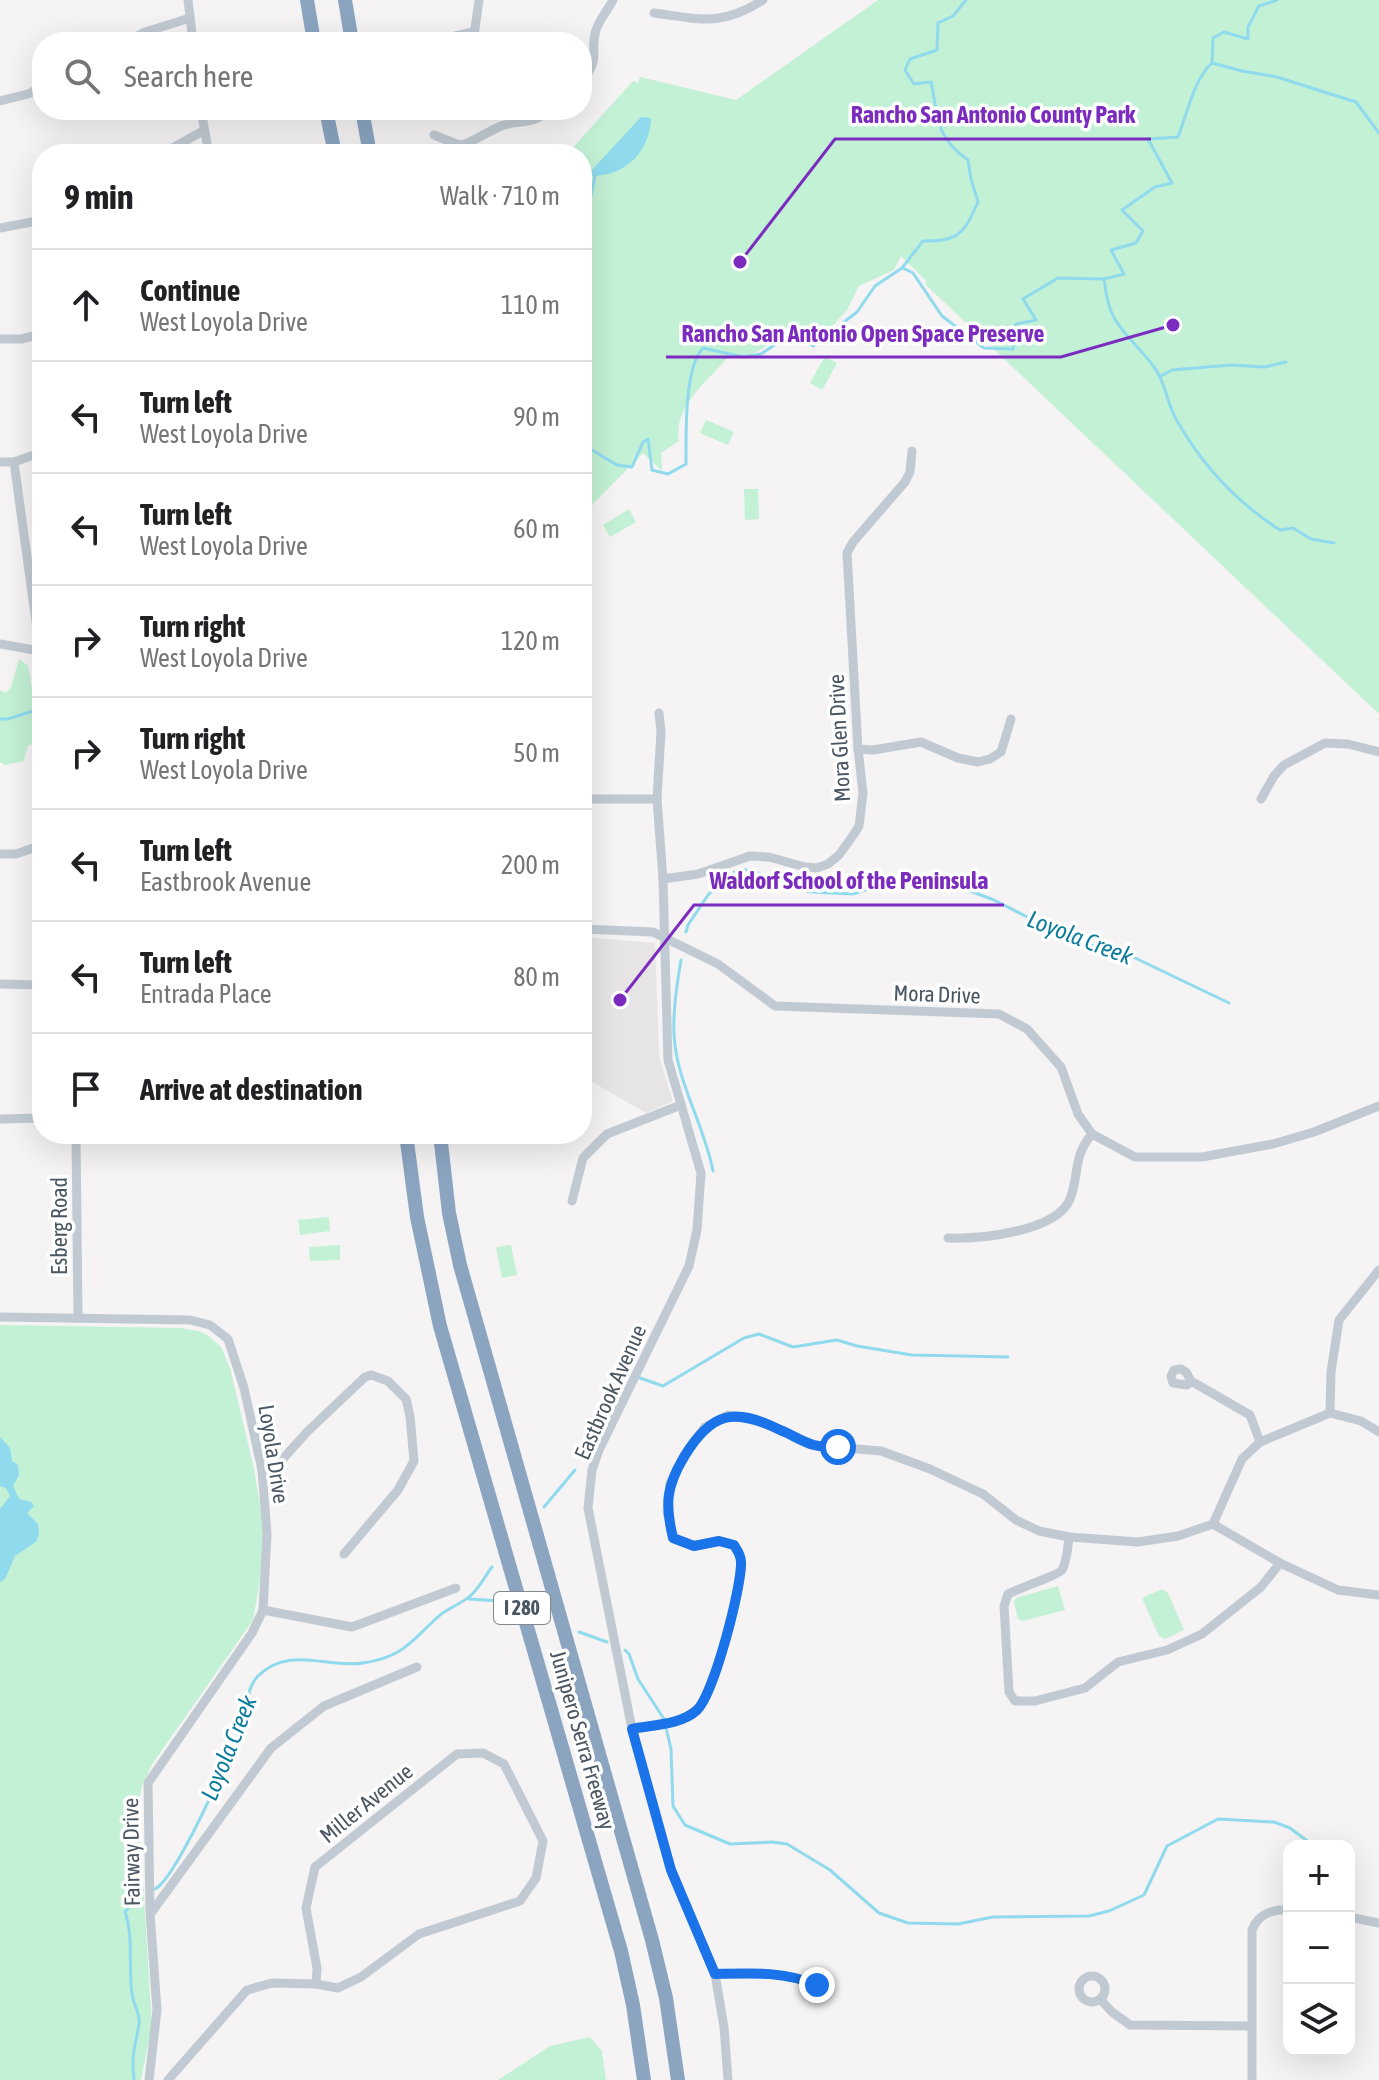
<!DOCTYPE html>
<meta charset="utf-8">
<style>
body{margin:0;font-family:"Asap Condensed",sans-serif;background:#f2f2f2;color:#202124}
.controls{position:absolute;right:24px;bottom:24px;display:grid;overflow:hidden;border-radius:16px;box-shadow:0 8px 32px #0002}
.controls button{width:72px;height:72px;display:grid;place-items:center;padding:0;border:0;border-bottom:2px solid #e0e0e0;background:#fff;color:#202124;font:40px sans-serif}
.stop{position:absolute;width:24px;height:24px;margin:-18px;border:6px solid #1a73e8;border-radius:50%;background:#fff}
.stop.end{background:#1a73e8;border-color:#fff;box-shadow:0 2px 8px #0008}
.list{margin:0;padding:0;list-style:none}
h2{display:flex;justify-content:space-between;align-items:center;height:104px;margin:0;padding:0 32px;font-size:34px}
h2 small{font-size:26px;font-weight:400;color:#757577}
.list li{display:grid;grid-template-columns:52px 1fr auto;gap:24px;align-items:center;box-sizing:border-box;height:112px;padding:0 32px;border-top:2px solid #e0e0e0}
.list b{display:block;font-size:30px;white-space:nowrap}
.list p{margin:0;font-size:26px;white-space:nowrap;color:#757577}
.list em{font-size:26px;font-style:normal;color:#757577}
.icon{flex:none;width:44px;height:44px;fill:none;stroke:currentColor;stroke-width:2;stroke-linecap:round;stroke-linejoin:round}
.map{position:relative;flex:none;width:1379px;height:2080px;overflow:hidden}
.search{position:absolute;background:#fff;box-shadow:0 8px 32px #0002;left:32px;top:32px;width:560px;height:88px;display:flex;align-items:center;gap:20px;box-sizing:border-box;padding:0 28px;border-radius:32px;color:#757577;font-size:30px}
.panel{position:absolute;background:#fff;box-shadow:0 8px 32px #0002;left:32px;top:144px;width:560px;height:1000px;border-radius:32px}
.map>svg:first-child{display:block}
</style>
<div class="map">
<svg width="1379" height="2080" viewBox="0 0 1379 2080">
<rect width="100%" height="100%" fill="#f5f3f3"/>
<!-- education -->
<polygon fill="#e6e4e5" points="582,937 655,943 659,1057 673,1101 646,1113 582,1076"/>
<!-- green -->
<g fill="#c3f1d5">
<path d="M 878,0 L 1379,0 L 1379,714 L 925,284 L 926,281 L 901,256 L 894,270 L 859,286 L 847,310 L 816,344 L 781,334 C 766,347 751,360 729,356 C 708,381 673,406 679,441 L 661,453 L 662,471 L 643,453 L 582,515 L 582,154 L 567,154 L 633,81 L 638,83 L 640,77 L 736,100 Z"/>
<polygon points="825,356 837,363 822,390 810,383"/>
<polygon points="706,420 734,432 728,445 700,433"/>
<polygon points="744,489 758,489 759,519 745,520"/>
<polygon points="629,509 636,522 610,537 603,525"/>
<polygon points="19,659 28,666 34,700 42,696 42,743 28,745 24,761 5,765 0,762 0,690 6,693 11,687"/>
<polygon points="329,1217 330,1231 300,1235 298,1220"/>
<polygon points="340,1245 340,1260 310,1261 309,1247"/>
<polygon points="511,1245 517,1275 502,1278 496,1247"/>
<polygon points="0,1325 180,1328 199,1331 207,1335 221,1347 230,1368 254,1469 263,1523 260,1580 253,1620 153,1763 142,1786 138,1807 152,2025 141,2080 0,2080"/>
<polygon points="1058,1586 1065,1610 1023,1621 1018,1619 1014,1602 1016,1598"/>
<polygon points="1162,1589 1168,1593 1184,1630 1165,1639 1159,1636 1142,1598"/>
<polygon points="590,2037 602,2051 606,2080 498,2080 550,2046"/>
</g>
<!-- water -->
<g fill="#90daee">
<path d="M 641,117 L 651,118 C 650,151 626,176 592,176 L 591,171 Z"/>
<polygon points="0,1437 10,1448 12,1461 18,1465 19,1475 13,1486 19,1499 31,1502 34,1506 27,1513 38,1524 39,1534 36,1542 15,1556 5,1579 0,1582 0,1509 10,1496 6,1488 0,1486"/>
</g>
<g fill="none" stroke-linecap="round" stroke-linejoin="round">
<!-- stream -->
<g stroke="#90daee" stroke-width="3">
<polyline points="1212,63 1242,71 1277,77 1356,102 1379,133"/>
<polyline points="590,200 595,176"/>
<polyline points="582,217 585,212"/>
<path d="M 903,268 L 913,273 L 942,316 L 984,348 L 1013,349 L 1016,324 L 1036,320 L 1023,299 L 1058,278 L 1104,279 L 1124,274 L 1111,250 L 1136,243 L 1143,231 L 1122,210 L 1155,187 L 1172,183 L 1148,139 L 1178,137 C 1187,114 1194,79 1212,63 L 1213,38 L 1224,32 L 1248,39 L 1248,27 L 1259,6 L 1277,0"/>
<path d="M 1104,279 C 1106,294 1108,308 1116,321 C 1128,340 1146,353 1158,373 C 1166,388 1168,405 1176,419 C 1202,465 1236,502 1280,530 L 1293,528 L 1311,539 L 1334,543"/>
<polyline points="1161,376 1172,370 1231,365 1265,367 1286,362"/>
<path d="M 582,452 L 587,447 L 617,465 L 632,467 L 643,442 L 648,439 L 652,470 L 668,474 L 686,464 C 686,436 684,367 703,348 L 743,357 L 761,354 L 793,332 L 813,346 L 857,312 L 875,286 L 902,268 L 923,241 C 959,242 964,233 978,202 L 971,179 L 968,160 C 935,137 939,119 931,82 L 914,84 L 905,70 L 910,59 L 937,50 L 938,23 L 953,16 L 966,0"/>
<polyline points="0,719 8,719 42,708"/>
<polyline points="786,886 811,892 853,894 889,882 926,883 965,889 994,900 1072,940 1131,956 1229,1003"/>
<path d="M 709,894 C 739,864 742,863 779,884"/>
<polyline points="686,932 688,925 708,895"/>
<path d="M 681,960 C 677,984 673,1009 674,1034 C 676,1081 704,1124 713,1171"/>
<polyline points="640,1378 663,1386 744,1338 759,1334 793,1347 837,1340 857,1346 912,1355 1008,1357"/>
<polyline points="544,1507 575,1470"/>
<polyline points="469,1599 500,1601"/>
<polyline points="579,1632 607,1642"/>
<polyline points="625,1650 629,1654 638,1679 664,1719 671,1749 673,1806 685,1825 730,1844 772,1842 787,1844 830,1870 879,1913 908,1923 958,1924 993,1917 1089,1916 1109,1911 1144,1895 1167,1846 1218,1819 1274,1822 1290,1828 1314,1846"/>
<path d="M 155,1889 C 176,1879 233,1750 243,1722 C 248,1707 246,1688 258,1676 C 290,1645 327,1669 363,1663 C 404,1657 411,1641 439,1616 C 448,1608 461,1604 470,1596 C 479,1589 485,1576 492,1567"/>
<path d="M 134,2080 C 131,2053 135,2049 139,2024 C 141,2016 133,2003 132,1994 C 128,1966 134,1938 125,1912 L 142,1890"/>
</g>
<!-- minor -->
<g stroke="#c1cad2" stroke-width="9">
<polyline points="188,0 193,42"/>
<path d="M 654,13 C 700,19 721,27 763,0"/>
<polyline points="126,42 145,32 190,18"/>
<polyline points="449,42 455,36 473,32"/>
<polyline points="473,42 479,0"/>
<path d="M 582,81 C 602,58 589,51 596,30 C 599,20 608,10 613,0"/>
<polyline points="0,101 28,94 42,87"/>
<polyline points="201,110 209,154"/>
<path d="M 434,135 L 459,145 L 465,144 C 478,139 489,131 501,126 C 518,120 531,125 545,113"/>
<polyline points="162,154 203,131"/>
<polyline points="0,228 42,220"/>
<polyline points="0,339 21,339 42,334"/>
<polyline points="0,462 14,462 42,452"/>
<polyline points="0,644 40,651 14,462"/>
<polyline points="659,713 661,732 657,799 663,879 668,1060 701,1173 697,1230 689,1266 599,1450 592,1470 588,1508 632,1729 671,1870 715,1974 724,2027 728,2080"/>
<polyline points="858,749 873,750 921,742 958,758 978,762 990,759 1001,752 1011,719"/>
<polyline points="589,799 657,799"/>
<polyline points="1261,799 1274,776 1284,765 1325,743 1348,744 1379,752"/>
<polyline points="0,854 16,854 42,845"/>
<polyline points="663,879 698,874 750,856 769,857 805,867 817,868 828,864 839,855 854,834 859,826 863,793 858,749 847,553 853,542 905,482 910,472 912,451"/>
<polyline points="582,929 653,932 718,964 775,1006 999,1014 1027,1029 1061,1067 1078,1114 1092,1134 1135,1157 1202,1157 1273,1144 1314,1132 1379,1106"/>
<polyline points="0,984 42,985"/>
<polyline points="0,1119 42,1118"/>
<polyline points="76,1134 78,1318"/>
<polyline points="572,1201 583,1158 607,1134 681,1105"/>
<path d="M 948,1238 C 979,1239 1057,1232 1070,1199 C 1080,1173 1072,1158 1092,1134"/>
<polyline points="0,1317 190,1320 210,1325 228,1339 244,1388 262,1470 267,1534 263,1610 252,1633 148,1783 150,1913 157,2010 149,2080"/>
<polyline points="1191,1381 1187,1385 1173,1383 1171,1376 1174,1370 1181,1369 1186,1372 1191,1381 1250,1415 1260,1442"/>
<polyline points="1330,1413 1331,1372 1339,1320 1379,1270"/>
<polyline points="262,1470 280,1462 307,1432 365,1377 371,1375 388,1381 406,1399 410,1416 414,1461 398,1490 344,1554"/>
<polyline points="1213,1524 1280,1563 1338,1590 1379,1595"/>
<path d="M 1069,1537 C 1068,1546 1067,1561 1062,1570 C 1060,1574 1017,1589 1008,1594 L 1004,1606 L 1009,1692 L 1015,1701 L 1035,1701 L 1085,1688 L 1118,1662 L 1167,1650 L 1202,1634 L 1261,1587 L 1280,1563"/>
<polyline points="263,1610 352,1627 456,1588"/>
<path d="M 632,1729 C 652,1725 681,1725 697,1710 C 714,1694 742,1586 741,1562 C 741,1555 737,1550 734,1545 L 719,1541 L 694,1546 L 673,1538 L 667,1512 L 670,1483 L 685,1454 L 705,1427 L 728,1415 L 764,1422 L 812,1445 L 881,1451 L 930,1469 L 983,1494 L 1016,1520 L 1039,1531 L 1069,1537 L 1138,1542 L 1178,1536 L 1213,1524 L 1242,1459 L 1260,1442 L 1330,1413 L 1361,1421 L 1379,1432"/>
<polyline points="151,1913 271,1748 324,1706 417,1667"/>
<polyline points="1349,1917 1379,1923"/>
<path d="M 715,1974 C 752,1973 783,1971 817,1985"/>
<circle cx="1092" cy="1989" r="13"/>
<polyline points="1100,1999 1112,2012 1130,2025 1251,2026"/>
<polyline points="168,2080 247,1990 272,1983 316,1984 338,1988 361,1977 419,1934 520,1901 536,1878 543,1841 504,1764 483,1753 457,1754 315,1867 306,1908 317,1968 316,1984"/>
<path d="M 1252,2080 L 1252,1930 C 1258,1914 1273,1909 1289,1910"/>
</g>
<!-- highway -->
<g stroke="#8ba5c1" stroke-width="14">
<polyline points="307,0 314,42"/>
<polyline points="345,0 352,42"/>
<polyline points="326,110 335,154"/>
<polyline points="362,110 370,154"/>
<polyline points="406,1134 417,1217 440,1326 621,1951 633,2005 644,2080"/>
<polyline points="440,1134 449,1213 460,1265 652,1940 666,1998 678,2080"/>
</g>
</g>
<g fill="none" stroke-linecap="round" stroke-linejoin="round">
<!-- route -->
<path stroke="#1a73e8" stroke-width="10" d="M 817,1985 C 783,1971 751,1973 715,1974 L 671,1870 L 632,1729 C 652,1725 681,1725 697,1710 C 714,1694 742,1586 741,1562 C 741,1555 737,1550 734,1545 L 719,1541 L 694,1546 L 673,1538 C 665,1504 666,1487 684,1457 C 711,1412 734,1407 780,1430 C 791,1434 802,1442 814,1445 C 821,1447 830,1447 838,1447"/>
</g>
<g text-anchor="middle" stroke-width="7" stroke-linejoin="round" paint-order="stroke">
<!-- shield labels -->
<rect fill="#fff" stroke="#808990" stroke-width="2" x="494" y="1592" width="56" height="32" rx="6"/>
<g font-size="20" font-weight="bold" fill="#4a5661">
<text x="522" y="1615">I 280</text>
</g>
<!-- street labels -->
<g font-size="22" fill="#4a5661" stroke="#fff">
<text transform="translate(839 738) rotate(-93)" y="8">Mora Glen Drive</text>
<text transform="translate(937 994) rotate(2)" y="8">Mora Drive</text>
<text transform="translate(59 1226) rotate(-90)" y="8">Esberg Road</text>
<text transform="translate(610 1392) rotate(-66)" y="8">Eastbrook Avenue</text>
<text transform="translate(274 1454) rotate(81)" y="8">Loyola Drive</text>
<text transform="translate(583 1740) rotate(74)" y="8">Junipero Serra Freeway</text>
<text transform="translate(366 1803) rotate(-39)" y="8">Miller Avenue</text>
<text transform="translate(131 1852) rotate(-91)" y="8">Fairway Drive</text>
</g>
<!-- water labels -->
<g font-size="24" font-style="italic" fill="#0c7c9b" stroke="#fff">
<text transform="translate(1080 938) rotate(21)" y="8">Loyola Creek</text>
<text transform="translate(229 1748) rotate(-68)" y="8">Loyola Creek</text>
</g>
</g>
<!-- callouts -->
<path fill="none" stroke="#7b2cbf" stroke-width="3" d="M740 262L835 139H1151M1173 325L1061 357H666M620 1000L694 905H1004"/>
<g fill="#7b2cbf" stroke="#fff" stroke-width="3">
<circle cx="740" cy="262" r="8"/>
<circle cx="1173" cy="325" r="8"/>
<circle cx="620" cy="1000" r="8"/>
</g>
<g font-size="24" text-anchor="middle" font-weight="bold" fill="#7b2cbf" stroke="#fff" stroke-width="7" stroke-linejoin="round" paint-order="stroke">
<text x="993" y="123">Rancho San Antonio County Park</text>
<text x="863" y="342">Rancho San Antonio Open Space Preserve</text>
<text x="849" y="889">Waldorf School of the Peninsula</text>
</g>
</svg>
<div class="controls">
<button>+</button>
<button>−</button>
<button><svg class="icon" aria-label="layers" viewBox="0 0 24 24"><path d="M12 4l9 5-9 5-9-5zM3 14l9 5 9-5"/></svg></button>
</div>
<div class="stop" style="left:838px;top:1447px"></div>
<div class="stop end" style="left:817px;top:1985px"></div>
<div class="search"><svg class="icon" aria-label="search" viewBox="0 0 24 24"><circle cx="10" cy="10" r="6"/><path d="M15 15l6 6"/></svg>Search here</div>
<section class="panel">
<h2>9 min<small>Walk · 710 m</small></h2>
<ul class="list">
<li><svg class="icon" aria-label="ahead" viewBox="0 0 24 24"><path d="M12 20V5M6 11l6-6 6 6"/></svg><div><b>Continue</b><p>West Loyola Drive</p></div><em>110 m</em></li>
<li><svg class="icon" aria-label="left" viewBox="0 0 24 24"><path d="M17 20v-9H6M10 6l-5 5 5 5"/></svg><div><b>Turn left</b><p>West Loyola Drive</p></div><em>90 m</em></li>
<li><svg class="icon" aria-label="left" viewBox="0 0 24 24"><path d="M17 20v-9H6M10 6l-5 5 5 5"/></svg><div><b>Turn left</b><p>West Loyola Drive</p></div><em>60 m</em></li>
<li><svg class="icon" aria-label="right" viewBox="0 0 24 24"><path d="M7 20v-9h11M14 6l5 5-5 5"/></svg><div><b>Turn right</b><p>West Loyola Drive</p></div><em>120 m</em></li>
<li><svg class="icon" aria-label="right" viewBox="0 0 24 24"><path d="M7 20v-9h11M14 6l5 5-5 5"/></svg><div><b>Turn right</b><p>West Loyola Drive</p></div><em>50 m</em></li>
<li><svg class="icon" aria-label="left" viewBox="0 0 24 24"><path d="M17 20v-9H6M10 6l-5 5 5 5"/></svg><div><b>Turn left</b><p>Eastbrook Avenue</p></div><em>200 m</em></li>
<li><svg class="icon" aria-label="left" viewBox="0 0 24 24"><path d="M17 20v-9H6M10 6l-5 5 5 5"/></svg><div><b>Turn left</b><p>Entrada Place</p></div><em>80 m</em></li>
<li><svg class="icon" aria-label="arrive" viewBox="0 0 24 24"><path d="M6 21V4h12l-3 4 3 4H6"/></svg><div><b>Arrive at destination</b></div></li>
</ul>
</section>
</div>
